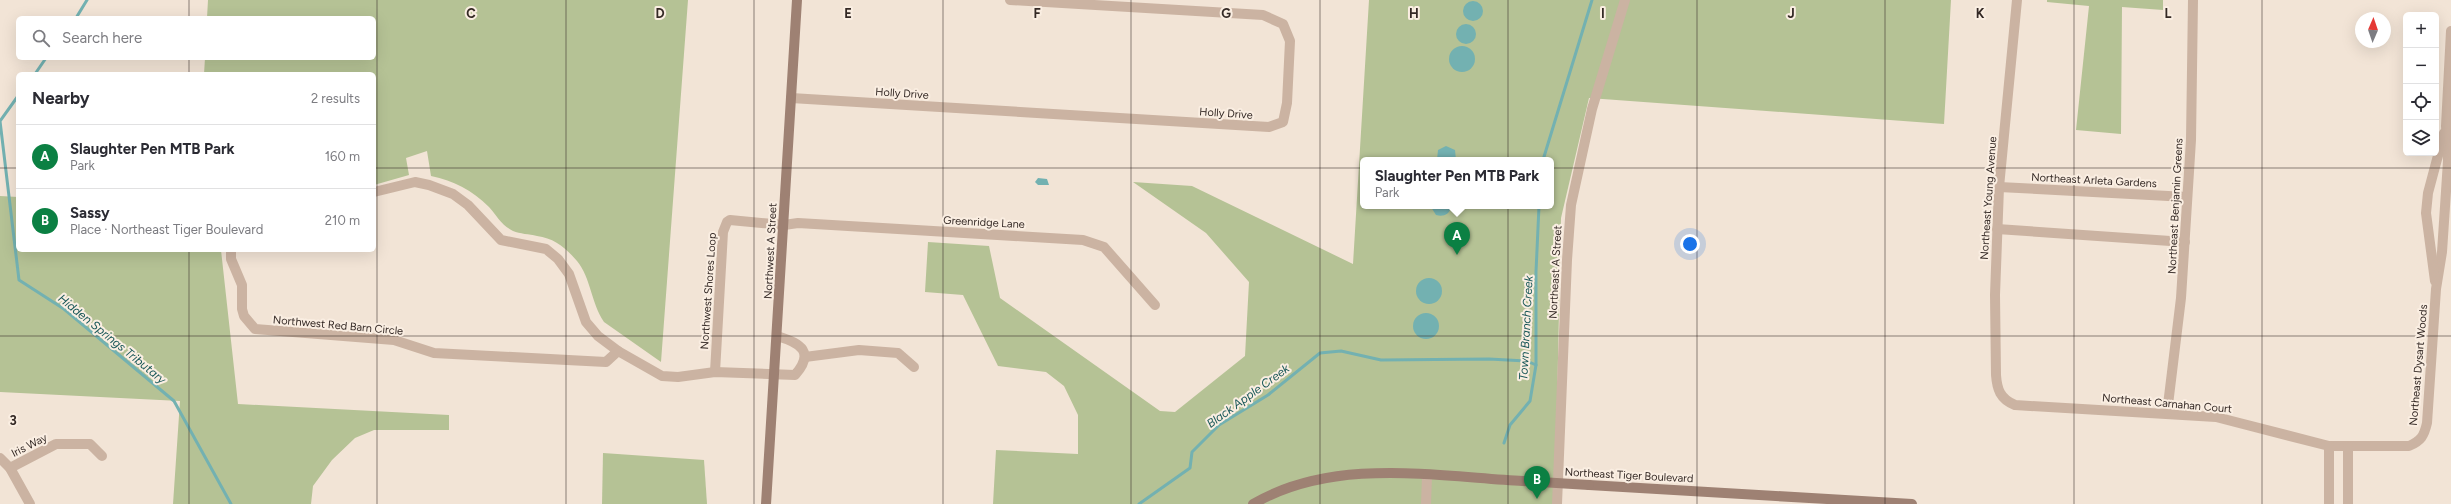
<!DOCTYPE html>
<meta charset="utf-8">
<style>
body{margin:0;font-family:Figtree,sans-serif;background:#f2f2f3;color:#2b2b33}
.controls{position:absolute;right:12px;top:12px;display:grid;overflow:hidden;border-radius:6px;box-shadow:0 4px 16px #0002}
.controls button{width:36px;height:36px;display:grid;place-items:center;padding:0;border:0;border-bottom:1px solid #e1e1e2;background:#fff;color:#2b2b33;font:20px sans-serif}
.compass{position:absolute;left:2355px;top:12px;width:36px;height:36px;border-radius:50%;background:#fff;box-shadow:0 4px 16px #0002;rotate:2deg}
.you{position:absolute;left:1690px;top:244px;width:14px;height:14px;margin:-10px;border:3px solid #fff;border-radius:50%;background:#1a73e8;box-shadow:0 0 0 6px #1a73e833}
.badge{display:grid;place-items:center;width:26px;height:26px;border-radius:50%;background:#0b8043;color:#fff;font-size:13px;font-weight:700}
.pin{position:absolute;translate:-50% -33px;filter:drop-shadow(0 1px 2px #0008)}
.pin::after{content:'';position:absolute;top:21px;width:14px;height:12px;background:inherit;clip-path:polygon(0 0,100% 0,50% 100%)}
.popup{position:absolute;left:1360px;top:157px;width:194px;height:52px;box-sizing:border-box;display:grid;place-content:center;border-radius:6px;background:#fff;filter:drop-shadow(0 1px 3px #0005);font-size:13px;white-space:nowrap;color:#7c7c81}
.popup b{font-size:15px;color:#2b2b33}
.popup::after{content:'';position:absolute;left:50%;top:100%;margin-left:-8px;border:8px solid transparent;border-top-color:#fff}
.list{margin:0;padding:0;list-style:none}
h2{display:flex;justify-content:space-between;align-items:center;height:52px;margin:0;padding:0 16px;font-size:17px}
h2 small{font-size:13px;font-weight:400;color:#7c7c81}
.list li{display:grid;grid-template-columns:26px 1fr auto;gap:12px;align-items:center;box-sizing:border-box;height:64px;padding:0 16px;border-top:1px solid #e1e1e2}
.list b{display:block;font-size:15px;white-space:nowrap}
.list p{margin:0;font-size:13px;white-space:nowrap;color:#7c7c81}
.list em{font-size:13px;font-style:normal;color:#7c7c81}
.icon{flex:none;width:22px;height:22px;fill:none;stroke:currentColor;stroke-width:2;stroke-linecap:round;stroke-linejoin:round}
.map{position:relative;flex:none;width:2451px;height:504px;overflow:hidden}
.search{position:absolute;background:#fff;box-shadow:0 4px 16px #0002;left:16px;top:16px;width:360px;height:44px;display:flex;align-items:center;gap:10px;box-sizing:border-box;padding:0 14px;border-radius:6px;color:#7c7c81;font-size:15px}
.panel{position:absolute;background:#fff;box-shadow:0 4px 16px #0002;left:16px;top:72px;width:360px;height:180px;border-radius:6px}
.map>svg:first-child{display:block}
</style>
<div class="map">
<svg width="2451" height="504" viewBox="0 0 2451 504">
<rect width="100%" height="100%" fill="#f2e4d6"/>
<!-- green -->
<g fill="#b5c295" fill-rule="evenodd">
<path d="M 208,0 L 688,0 L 661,362 L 604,322 C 591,303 591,278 577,261 C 566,248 554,238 537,236 C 529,234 520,234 513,231 C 501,225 497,216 489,207 C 472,190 454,181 431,176 L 427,151 L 406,158 L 409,175 L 374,185 L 374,74 L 204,74 L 205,58 L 374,58 L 374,18 L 207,18 Z"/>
<path d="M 1369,0 L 1951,0 L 1944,124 L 1589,98 L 1561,218 L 1556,452 L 1559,504 L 993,504 L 996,450 L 1078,454 L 1078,415 L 1064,386 L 1046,372 L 998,366 L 963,295 L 925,292 L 928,242 L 989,246 L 1000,298 L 1160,411 L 1175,412 L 1245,356 L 1249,282 L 1206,233 L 1133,182 L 1192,186 L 1353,264 ZM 1363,160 L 1551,160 L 1551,206 L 1363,206 Z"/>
<polygon points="2047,0 2163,0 2163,10 2122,7 2121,134 2076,130 2089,6 2047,2"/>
<polygon points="0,196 18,197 18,250 221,250 238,404 449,415 449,430 374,430 355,438 332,460 313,486 311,504 173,504 180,401 0,392"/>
<polygon points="603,453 704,460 707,504 602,504"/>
</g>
<!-- water -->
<g fill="#73b1b1">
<circle cx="1473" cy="11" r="10"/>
<circle cx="1466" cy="34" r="10"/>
<circle cx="1462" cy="59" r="13"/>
<polygon points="1446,146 1455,150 1456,160 1437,160 1438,150"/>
<polygon points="1038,178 1047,179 1049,185 1038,185 1035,182"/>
<path d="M 1431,207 L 1451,206 L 1451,207 C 1449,215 1443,217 1436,215 Z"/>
<circle cx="1429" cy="291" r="13"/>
<circle cx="1426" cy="326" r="13"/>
</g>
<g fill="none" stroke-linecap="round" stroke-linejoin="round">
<!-- stream -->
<g stroke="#73b1b1" stroke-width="3">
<polyline points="76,18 87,0"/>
<polyline points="35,74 46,58"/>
<polyline points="18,96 0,121 19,280 64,309 174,401 231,504"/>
<polyline points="1543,160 1592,0"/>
<polyline points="1504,443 1510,425 1530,401 1536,365 1536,272 1539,206"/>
<polyline points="1139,504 1190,468 1192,452 1219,425 1268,395 1320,353 1341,351 1381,360 1489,359 1527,361 1536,365"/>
</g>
<!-- street -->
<g stroke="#cbb3a2" stroke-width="10">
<path d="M 2017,0 L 1999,187 L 1995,295 L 1996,375 C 1997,389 2000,399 2015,405 L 2216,417 L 2329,446 L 2409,446 C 2421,441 2424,436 2427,423 L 2436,289 L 2442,252 L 2448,161 L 2446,126 L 2451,31"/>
<polyline points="791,98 1269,127 1283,122 1287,103 1290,41 1283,24 1263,15 1010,0"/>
<polyline points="1999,187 2187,197"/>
<path d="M 374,192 L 415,182 L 429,185 L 453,194 L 468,205 L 501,240 L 546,249 L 558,259 L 569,274 L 586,322 L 598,336 L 618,351 L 662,376 L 678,377 L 715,372 L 795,375 C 815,352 801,343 777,336"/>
<polyline points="1997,229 2185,242"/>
<polyline points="231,250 231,259 242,285 242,309 244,316 255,329 394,340 434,353 606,362 618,351"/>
<polyline points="2435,281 2426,213 2428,193 2444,133"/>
<polyline points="805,357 859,350 898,353 914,367"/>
<polyline points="715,372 723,232 727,222 730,220 784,225 798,223 1083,240 1104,247 1155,305"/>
<polyline points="2167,413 2181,298 2191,140 2193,0"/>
<polyline points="2348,447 2348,504"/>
<polyline points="0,458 10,468 30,504"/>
<polyline points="10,468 56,444 90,444 102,456"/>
<polyline points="1426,504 1427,476"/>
<polyline points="1557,504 1567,260 1571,205 1592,109 1625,0"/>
<polyline points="2329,504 2329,446"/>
</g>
<!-- secondary -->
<g stroke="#9e8173" stroke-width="10">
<polyline points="1589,485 1912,504"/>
<polyline points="766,504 797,0"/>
<path d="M 1253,504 C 1334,457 1434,476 1523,481"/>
</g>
<!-- secondary-bridge -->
<polyline stroke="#9e8173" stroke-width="10" points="1523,481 1589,485"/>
</g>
<!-- grid -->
<path fill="none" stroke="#342925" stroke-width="1" stroke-opacity="0.55" d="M 189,0 L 189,18M 377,0 L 377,504M 566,0 L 566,504M 754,0 L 754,504M 943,0 L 943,504M 1131,0 L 1131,504M 1320,0 L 1320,504M 1508,0 L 1508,504M 1697,0 L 1697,504M 1885,0 L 1885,504M 2074,0 L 2074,504M 2262,0 L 2262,504M 189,58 L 189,74M 0,168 L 18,168M 374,168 L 2451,168M 189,250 L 189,504M 0,336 L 2451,336"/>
<g text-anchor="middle" stroke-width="4" stroke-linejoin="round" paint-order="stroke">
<!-- street labels -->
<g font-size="11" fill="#342925" stroke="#faeee2">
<text transform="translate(902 93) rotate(4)" y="4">Holly Drive</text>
<text transform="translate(1226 113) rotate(4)" y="4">Holly Drive</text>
<text transform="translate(2094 180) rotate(3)" y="4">Northeast Arleta Gardens</text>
<text transform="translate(1988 198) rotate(-86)" y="4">Northeast Young Avenue</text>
<text transform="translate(2175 206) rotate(-87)" y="4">Northeast Benjamin Greens</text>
<text transform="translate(984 222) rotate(3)" y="4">Greenridge Lane</text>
<text transform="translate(770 251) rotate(-87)" y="4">Northwest A Street</text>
<text transform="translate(1555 272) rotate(-87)" y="4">Northeast A Street</text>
<text transform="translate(708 291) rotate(-86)" y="4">Northwest Shores Loop</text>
<text transform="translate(338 325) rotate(5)" y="4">Northwest Red Barn Circle</text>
<text transform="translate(2418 365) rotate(-85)" y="4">Northeast Dysart Woods</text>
<text transform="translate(2167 403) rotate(5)" y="4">Northeast Carnahan Court</text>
<text transform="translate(29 445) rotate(-27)" y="4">Iris Way</text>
<text transform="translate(1629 475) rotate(3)" y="4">Northeast Tiger Boulevard</text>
</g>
<!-- water labels -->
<g font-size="12" font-style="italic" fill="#185758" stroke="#faeee2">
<text transform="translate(1526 328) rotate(-87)" y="4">Town Branch Creek</text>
<text transform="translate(112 339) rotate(39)" y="4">Hidden Springs Tributary</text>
<text transform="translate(1248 396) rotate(-36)" y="4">Black Apple Creek</text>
</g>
</g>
<g font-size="13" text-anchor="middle" font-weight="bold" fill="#342925" stroke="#faeee2" stroke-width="4" stroke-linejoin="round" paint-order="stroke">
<text x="471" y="18">C</text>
<text x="660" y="18">D</text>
<text x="848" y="18">E</text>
<text x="1037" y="18">F</text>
<text x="1226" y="18">G</text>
<text x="1414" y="18">H</text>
<text x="1603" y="18">I</text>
<text x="1791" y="18">J</text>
<text x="1980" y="18">K</text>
<text x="2168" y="18">L</text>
<text x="13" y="425">3</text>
</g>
</svg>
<div class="controls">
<button>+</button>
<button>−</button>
<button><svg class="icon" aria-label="locate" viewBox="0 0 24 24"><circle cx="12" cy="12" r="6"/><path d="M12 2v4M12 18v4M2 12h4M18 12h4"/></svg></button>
<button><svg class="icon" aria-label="layers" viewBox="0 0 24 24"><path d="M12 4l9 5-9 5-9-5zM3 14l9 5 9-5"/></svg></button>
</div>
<svg class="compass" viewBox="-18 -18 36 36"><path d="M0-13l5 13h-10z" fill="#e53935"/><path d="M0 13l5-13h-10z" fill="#7c7c81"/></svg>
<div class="you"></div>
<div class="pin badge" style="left:1457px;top:255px">A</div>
<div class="popup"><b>Slaughter Pen MTB Park</b>Park</div>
<div class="pin badge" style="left:1537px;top:499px">B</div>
<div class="search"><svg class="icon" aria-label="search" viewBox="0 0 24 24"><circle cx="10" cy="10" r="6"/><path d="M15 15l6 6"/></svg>Search here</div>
<section class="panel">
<h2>Nearby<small>2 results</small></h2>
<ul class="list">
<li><span class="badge">A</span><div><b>Slaughter Pen MTB Park</b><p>Park</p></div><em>160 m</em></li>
<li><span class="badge">B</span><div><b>Sassy</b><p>Place · Northeast Tiger Boulevard</p></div><em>210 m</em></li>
</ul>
</section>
</div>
